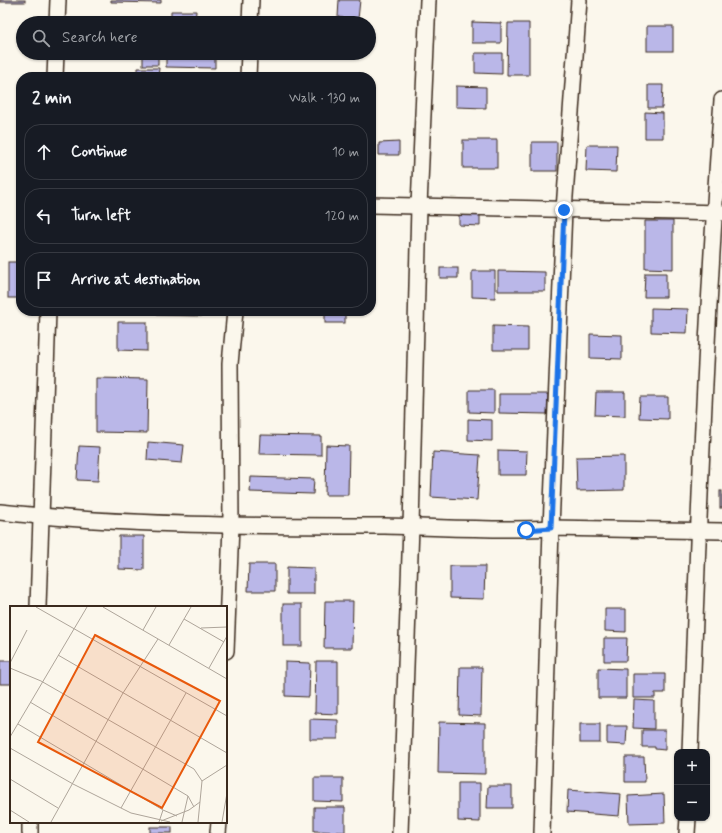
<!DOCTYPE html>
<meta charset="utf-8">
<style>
body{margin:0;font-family:Mynerve,sans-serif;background:#20242c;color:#f1f3f6}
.controls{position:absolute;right:12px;bottom:12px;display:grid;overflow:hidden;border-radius:8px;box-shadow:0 1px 3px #0004}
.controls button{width:36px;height:36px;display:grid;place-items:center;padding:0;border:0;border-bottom:1px solid #363941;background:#171b24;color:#f1f3f6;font:20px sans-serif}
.stop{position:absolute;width:12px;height:12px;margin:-9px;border:3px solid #1a73e8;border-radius:50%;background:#fff}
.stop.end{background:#1a73e8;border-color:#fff;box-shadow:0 1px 4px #0008}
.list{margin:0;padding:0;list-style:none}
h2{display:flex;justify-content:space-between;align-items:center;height:52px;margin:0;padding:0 16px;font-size:17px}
h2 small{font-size:13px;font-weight:400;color:#9ea1a6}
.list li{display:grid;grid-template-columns:26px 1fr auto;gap:12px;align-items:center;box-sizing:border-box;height:56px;margin:0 8px 8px;padding:0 8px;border:1px solid #363941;border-radius:16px}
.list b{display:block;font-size:15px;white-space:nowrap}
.list em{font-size:13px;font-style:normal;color:#9ea1a6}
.icon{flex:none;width:22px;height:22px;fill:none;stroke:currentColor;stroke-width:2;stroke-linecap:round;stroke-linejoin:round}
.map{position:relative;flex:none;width:722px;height:833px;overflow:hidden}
.search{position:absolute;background:#171b24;box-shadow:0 1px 3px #0004;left:16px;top:16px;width:360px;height:44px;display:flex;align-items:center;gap:10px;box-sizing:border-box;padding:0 14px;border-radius:22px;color:#9ea1a6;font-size:15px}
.panel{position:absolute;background:#171b24;box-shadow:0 1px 3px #0004;left:16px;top:72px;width:360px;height:244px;border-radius:16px}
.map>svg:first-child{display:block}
</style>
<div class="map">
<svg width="722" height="833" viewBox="0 0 722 833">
<rect width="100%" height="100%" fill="#fbf7ec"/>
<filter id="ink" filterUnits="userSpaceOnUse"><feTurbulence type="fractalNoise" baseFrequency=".025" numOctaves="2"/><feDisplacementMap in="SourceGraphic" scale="8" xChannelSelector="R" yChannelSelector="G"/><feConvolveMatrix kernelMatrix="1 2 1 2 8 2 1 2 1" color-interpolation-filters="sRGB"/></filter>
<g filter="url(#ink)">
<!-- building -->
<g fill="#bab7e8" stroke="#3b2a1e">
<rect x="0" y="0" width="25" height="2"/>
<polygon points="111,0 161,0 161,3 111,2"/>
<polygon points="339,0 360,0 358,19 338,17"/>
<polygon points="171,11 196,11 195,23 171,23"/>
<polygon points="472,22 501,23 501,43 472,43"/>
<polygon points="508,23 529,23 529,75 507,75"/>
<rect x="647" y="26" width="26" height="25"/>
<rect x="143" y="53" width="15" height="12"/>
<polygon points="166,53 215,53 215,68 166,67"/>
<polygon points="475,53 502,53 502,74 475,73"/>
<polygon points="138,68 159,68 158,77 138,77"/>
<polygon points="648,85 663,85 662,108 648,108"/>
<polygon points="456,86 486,87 486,108 456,107"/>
<polygon points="645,112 663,113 663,138 645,138"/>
<rect x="463" y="140" width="34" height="28"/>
<polygon points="399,142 399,155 379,155 379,143"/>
<rect x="532" y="142" width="25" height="29"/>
<polygon points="587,145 617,145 616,172 586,171"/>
<polygon points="459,212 480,212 480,226 459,225"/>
<polygon points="645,221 673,221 673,269 645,268"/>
<rect x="8" y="262" width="13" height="36"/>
<rect x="440" y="268" width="18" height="10"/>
<polygon points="472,271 495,271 495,298 472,297"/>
<polygon points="498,271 545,272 545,291 498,291"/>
<polygon points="645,273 666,273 666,297 644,297"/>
<polygon points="651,308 688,309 687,333 651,332"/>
<polygon points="158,311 202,311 202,316 158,315"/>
<rect x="325" y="311" width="20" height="12"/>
<polygon points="118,322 147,322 147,351 118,350"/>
<polygon points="493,326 528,327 528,350 493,350"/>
<polygon points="590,334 622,335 622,359 590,358"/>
<polygon points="96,378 148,379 147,433 96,432"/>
<polygon points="469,390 494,390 494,413 469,412"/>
<polygon points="596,392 625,392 625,416 595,415"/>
<polygon points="499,394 548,394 547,414 499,413"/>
<polygon points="640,397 668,397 668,419 639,418"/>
<polygon points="468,419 492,420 492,441 468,440"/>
<polygon points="260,435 321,436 321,455 259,454"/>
<polygon points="148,442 184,445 182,463 147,460"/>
<polygon points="326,445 349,446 348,495 325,495"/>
<polygon points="79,446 100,447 98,481 77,480"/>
<polygon points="498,450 527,451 526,475 498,475"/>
<polygon points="433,452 480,455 477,500 431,497"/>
<polygon points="624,456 624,490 577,491 576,457"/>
<polygon points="251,477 314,479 313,494 250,492"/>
<rect x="720" y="491" width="2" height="17"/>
<polygon points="119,536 144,536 144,570 119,569"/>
<polygon points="249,564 275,564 275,591 248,591"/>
<polygon points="450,566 485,566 484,599 450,598"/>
<polygon points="287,567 314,568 314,594 287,594"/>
<polygon points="325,601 353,601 352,648 324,648"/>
<rect x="283" y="604" width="19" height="42"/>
<polygon points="605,609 626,609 626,632 605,631"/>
<polygon points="604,638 627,638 626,661 604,661"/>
<rect x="0" y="661" width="11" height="23"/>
<polygon points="316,661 338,661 338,714 315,713"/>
<polygon points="285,662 310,663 309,697 285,696"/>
<polygon points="460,667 482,667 481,716 459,715"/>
<polygon points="598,668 626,669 626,698 598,698"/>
<polygon points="633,674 665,674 665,693 655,693 655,698 633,698"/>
<polygon points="634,700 654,701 654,729 633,728"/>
<polygon points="310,719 338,720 338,739 310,739"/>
<polygon points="439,722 485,723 485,774 438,773"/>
<rect x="580" y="724" width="20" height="19"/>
<polygon points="607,726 627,726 626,745 607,744"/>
<polygon points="642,730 665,730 665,750 655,749 655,747 642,747"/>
<polygon points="625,757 644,757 645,782 625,782"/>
<polygon points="314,778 343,778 343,802 314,801"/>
<polygon points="458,783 480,783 480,822 458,821"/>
<polygon points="488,786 512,786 512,808 487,808"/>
<polygon points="568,790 621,794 619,816 567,812"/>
<polygon points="664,794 665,823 629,824 628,796"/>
<polygon points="314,807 345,807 345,832 314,831"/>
<rect x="150" y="827" width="22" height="6"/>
</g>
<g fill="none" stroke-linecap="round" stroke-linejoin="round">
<!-- minor casing -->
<g stroke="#3b2a1e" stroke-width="18">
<g id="minor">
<polyline points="57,23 58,0"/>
<polyline points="250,23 251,0"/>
<polyline points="55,77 56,53"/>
<polyline points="248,77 249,53"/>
<polyline points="371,205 722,213"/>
<path d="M 0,512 C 127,526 256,526 384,526 C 440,527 496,531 551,528 L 722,531"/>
<polyline points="38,607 48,311"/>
<polyline points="226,651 231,526 230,364 235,311"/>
<path d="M 690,752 C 698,535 706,317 722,100"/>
<polyline points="30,833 30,822"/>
<polyline points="218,833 219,822"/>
<polyline points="400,833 411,527 419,206 428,0"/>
<polyline points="542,833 551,528 564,210 579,0"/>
<polyline points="687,833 688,818"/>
</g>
</g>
<!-- minor -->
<use href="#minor" stroke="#fbf7ec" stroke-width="15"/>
</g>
</g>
<g fill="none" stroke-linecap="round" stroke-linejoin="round" filter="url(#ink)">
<!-- route -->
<polyline stroke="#1a73e8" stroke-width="5" points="526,530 551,528 564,210"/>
</g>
<!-- overview -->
<g transform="translate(10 606)">
<rect width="217" height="217" fill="#fbf7ec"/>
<path fill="none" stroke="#aea59a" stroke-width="1" d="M 26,1 L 217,110M 93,1 L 217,73M 174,13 L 214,36M 191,22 L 217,21M 133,24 L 146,1M 159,39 L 181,1M 48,49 L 217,147M 0,57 L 17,24M 0,62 L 31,75 L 184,163 L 192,175 L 188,216M 199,62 L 217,30M 20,96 L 178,190 L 184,201M 8,118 L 153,204 L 167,210M 0,131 L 77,1M 0,142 L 63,178 L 121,207 L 160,216M 0,173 L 48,202M 192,175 L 217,159M 111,202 L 176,87M 0,204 L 19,216M 151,215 L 179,204 L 190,196M 41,216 L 113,87 L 148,33M 149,216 L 153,204M 172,216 L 178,190M 212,216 L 217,187"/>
<path fill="#e8590c" fill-opacity="0.15" stroke="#e8590c" stroke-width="2" d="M 85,29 L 210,95 L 152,202 L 28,136 Z"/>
<rect width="217" height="217" fill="none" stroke="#3b2a1e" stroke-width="2"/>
</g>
</svg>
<div class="controls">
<button>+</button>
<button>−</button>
</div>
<div class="stop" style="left:526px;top:530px"></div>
<div class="stop end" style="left:564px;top:210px"></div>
<div class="search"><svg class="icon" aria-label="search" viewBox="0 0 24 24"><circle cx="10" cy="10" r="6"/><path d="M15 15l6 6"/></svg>Search here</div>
<section class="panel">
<h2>2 min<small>Walk · 130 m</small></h2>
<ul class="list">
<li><svg class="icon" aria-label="ahead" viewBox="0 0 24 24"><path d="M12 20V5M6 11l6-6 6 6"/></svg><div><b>Continue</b></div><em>10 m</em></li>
<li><svg class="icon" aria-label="left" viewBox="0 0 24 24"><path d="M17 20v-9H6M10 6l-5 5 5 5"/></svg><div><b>Turn left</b></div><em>120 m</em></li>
<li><svg class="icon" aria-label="arrive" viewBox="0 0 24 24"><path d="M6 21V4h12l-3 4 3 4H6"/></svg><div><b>Arrive at destination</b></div></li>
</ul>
</section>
</div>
